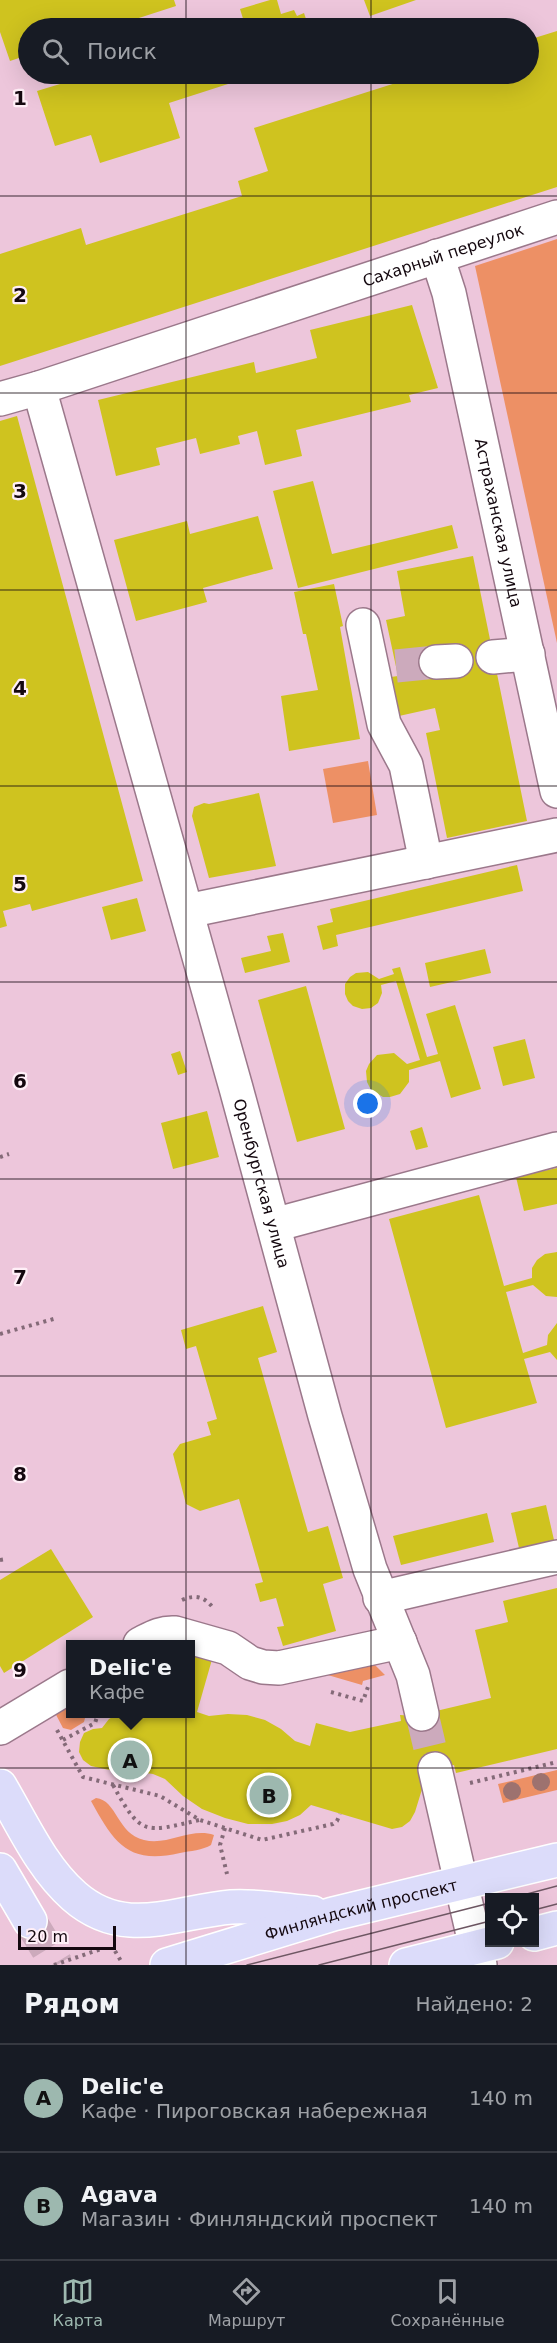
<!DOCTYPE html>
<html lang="ru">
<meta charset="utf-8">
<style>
body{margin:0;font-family:"DejaVu Sans",sans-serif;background:#20242c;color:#f1f3f6}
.controls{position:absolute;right:18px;bottom:18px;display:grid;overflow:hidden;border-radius:0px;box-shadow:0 6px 24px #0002}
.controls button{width:54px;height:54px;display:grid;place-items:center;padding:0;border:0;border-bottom:2px solid #363941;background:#171b24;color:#f1f3f6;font:30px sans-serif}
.scale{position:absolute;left:18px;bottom:15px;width:98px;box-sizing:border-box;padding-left:6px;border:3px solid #14080f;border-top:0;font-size:16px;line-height:21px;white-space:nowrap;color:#14080f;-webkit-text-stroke:4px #ffeff7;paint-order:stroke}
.you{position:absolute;left:368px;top:1104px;width:21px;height:21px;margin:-15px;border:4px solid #fff;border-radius:50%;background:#1a73e8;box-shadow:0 0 0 9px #1a73e833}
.badge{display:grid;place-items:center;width:39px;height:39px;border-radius:50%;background:#9db8af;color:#111;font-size:20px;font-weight:700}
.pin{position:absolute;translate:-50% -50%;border:3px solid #fff;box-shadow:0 2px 6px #0006}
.popup{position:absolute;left:66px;top:1640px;width:129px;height:78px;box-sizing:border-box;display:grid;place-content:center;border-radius:0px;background:#171b24;filter:drop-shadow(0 2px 4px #0005);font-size:20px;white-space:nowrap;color:#9ea1a6}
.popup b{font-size:22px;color:#f1f3f6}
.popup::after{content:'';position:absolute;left:50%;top:100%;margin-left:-12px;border:12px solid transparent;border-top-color:#171b24}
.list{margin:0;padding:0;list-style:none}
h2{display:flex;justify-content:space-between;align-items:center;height:78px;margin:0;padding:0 24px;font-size:26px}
h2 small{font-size:20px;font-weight:400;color:#9ea1a6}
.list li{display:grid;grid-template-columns:39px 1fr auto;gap:18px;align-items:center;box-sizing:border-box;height:108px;padding:0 24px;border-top:2px solid #363941}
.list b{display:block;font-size:22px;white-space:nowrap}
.list p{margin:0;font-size:20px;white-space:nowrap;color:#9ea1a6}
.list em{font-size:20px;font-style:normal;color:#9ea1a6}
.icon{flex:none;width:33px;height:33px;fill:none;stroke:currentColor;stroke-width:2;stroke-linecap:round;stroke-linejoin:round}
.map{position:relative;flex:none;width:557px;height:1965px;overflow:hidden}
.search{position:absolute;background:#171b24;box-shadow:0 6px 24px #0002;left:18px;right:18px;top:18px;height:66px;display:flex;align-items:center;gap:15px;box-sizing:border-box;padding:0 21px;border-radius:33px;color:#9ea1a6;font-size:22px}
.sheet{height:294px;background:#171b24}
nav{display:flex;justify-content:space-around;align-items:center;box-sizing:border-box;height:84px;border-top:2px solid #363941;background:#171b24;font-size:16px;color:#9ea1a6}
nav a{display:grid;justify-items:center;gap:3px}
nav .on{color:#9db8af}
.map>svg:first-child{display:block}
</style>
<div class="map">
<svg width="557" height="1965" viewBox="0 0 557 1965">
<rect width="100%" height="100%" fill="#edc6db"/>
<!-- green -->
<g fill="#ed9065">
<polygon points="557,239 557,643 475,266"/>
<polygon points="368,761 377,815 333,823 323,769"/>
<polygon points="374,1664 385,1675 363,1681 362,1685 314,1671"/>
<polygon points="70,1699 70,1714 86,1714 84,1722 71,1730 63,1728 53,1709"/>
<polygon points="557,1770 557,1790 503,1803 498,1784"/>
<path d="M 96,1798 C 117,1800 117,1834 144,1840 C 168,1846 191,1827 214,1835 L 211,1845 C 203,1850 190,1851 180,1853 C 128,1865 114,1843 91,1801 Z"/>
</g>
<!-- building -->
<g fill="#cfc31f">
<polygon points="0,0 174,0 176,6 108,28 28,28 28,55 10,61 0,32"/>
<polygon points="270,0 277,0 281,14 294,10 297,16 304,13 309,28 237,28 245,25 240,9"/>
<polygon points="364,0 416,0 370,16"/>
<polygon points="557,31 557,187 0,366 0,254 81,228 86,245 242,196 238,181 268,171 254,128 424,74 528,74 528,40"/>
<polygon points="93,74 259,74 169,103 180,138 100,163 91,135 55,146 37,91"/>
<polygon points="412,305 438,388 409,395 411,402 296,430 302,456 265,465 257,431 238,436 240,444 200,454 196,438 156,448 160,465 116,476 98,400 254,362 256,373 317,358 310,330"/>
<polygon points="17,416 143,881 32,911 30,904 3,911 7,926 0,928 0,421"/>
<polygon points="313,481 332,554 452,525 458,548 298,588 273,491"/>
<polygon points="258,516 273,569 203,588 207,602 136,621 114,540 187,521 190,534"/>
<polygon points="473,556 527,821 447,838 426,733 440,730 435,708 399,716 391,677 398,676 386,620 405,616 397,571"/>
<polygon points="334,584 343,626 340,627 360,739 289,751 281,696 318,690 306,634 303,634 294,592"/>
<polygon points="259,793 276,866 209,878 192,816 194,807 204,803 209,804"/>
<polygon points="517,865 523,891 336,935 338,946 323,950 317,926 333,922 330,909"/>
<polygon points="137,898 146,931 111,940 102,907"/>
<polygon points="283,933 290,962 245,973 241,958 271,951 267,936"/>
<polygon points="485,949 491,973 430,987 425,963"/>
<polygon points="400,967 427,1057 438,1054 426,1014 455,1005 481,1089 451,1098 440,1061 409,1070 409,1082 400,1094 390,1097 383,1097 371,1090 367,1082 366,1071 369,1064 377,1055 394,1053 407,1064 420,1060 396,981 381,985 382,993 378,1003 371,1008 362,1009 353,1006 348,1001 345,994 345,984 350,977 356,973 368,972 379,979 394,974 392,969"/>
<polygon points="306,986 345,1129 297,1142 258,1000"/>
<polygon points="525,1039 535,1078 503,1086 493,1047"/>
<polygon points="180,1051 187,1072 178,1075 171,1054"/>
<polygon points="207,1111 219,1157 173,1169 161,1123"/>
<polygon points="422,1127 428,1147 416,1150 410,1131"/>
<polygon points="557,1168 557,1204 524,1211 516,1177"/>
<polygon points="479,1195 504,1286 532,1278 532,1268 537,1260 545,1254 557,1252 557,1297 546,1296 533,1285 506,1292 523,1353 547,1345 548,1335 557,1323 557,1360 550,1352 524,1359 537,1403 446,1428 389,1219"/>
<polygon points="263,1306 277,1352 258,1358 308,1532 328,1526 343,1578 323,1584 336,1631 283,1646 277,1627 284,1626 276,1598 260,1602 255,1584 263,1582 239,1499 200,1511 186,1504 173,1454 180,1444 211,1435 207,1422 217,1419 196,1346 186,1349 181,1330"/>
<polygon points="546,1505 554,1540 519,1548 511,1513"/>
<polygon points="487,1513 494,1542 401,1565 393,1536"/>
<polygon points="51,1549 93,1617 4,1673 0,1666 0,1580"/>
<polygon points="557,1588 557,1749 456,1773 454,1765 448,1766 423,1786 415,1812 410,1821 402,1827 392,1829 311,1805 300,1815 287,1821 272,1824 248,1824 225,1818 202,1809 183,1796 165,1779 153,1774 140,1772 128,1774 91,1766 83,1760 79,1752 80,1742 84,1733 93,1729 102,1728 109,1719 118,1714 190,1714 190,1649 213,1656 197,1712 209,1716 228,1714 247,1715 265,1720 281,1729 295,1741 310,1746 316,1723 350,1732 401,1721 400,1715 415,1716 491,1698 475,1630 508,1622 503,1601"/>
</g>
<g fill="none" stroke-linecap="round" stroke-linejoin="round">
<!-- minor-tunnel -->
<g stroke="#ccaabc" stroke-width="33" stroke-dasharray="33 16" stroke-linecap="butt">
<polyline points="396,666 436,662"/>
<polyline points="422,1714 435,1769"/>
</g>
<!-- major-tunnel -->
<polyline stroke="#ccaabc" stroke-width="33" stroke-dasharray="33 16" stroke-linecap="butt" points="30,1921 57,1965"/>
<!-- minor casing -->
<g stroke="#9b788b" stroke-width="36">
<g id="minor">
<path id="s1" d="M 437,256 L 449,293 L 557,791"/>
<path id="s2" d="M 39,388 L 236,1088 L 325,1416 L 370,1569 L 413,1675 L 422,1714"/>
<path id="s3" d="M 0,399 L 39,388 L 557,217"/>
<polyline points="363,625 384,724 406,765 426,862"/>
<polyline points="493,657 528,654"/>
<polyline points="436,662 456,661"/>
<polyline points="187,911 557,835"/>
<polyline points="274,1225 557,1149"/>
<polyline points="380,1598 557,1557"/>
<path d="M 140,1644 C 152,1638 161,1632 175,1633 L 228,1648 L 250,1663 L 263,1667 L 279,1668 L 400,1642"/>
<polyline points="0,1728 70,1686"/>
<polyline points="435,1769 480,1965"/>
</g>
</g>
<!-- major casing -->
<g stroke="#fff" stroke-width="36">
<g id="major">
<path d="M 0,1786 C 22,1823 41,1867 74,1896 C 124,1940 174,1912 231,1907 C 256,1905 288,1911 313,1913"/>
<polyline points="0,1870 30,1921"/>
<polyline points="534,1934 557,1928"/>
<path id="s4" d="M 167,1965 L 333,1914 L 557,1860"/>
<polyline points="406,1965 497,1942"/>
</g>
</g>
<!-- path -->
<g stroke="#846a78" stroke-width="4" stroke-dasharray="3 4.5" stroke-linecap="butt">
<polyline points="0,1157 9,1154"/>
<polyline points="0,1334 57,1318"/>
<polyline points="0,1560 7,1559"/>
<path d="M 182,1600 C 196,1594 205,1597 214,1609"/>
<polyline points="331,1692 363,1701 369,1684"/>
<polyline points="57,1730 83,1777 160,1796 200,1820 262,1840 333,1824 337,1821 340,1814"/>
<polyline points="63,1740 95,1723 98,1714"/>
<polyline points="470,1783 557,1762"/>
<path d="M 113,1785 C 141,1836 144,1833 199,1820"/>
<polyline points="225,1828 220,1845 227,1874"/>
<polyline points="115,1951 121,1961"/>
<polyline points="54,1965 101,1949"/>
</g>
<!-- minor -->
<use href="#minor" stroke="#fff" stroke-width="33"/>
<!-- major -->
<use href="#major" stroke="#dcdcfa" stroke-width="33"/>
<!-- tram -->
<g stroke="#6e5763" stroke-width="1.5">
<polyline points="512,1898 557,1886"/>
<polyline points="534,1910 557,1904"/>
<polyline points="247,1965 490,1903"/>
<polyline points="319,1965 490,1921"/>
</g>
</g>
<!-- trees -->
<g fill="#9d726f">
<circle cx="541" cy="1782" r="9"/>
<circle cx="512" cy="1791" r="9"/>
</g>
<!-- grid -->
<path fill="none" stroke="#14080f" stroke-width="1.5" stroke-opacity="0.55" d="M 186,0 L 186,28M 371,0 L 371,28M 186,74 L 186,1965M 371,74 L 371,1965M 0,196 L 557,196M 0,393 L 557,393M 0,590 L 557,590M 0,786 L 557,786M 0,982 L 557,982M 0,1179 L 557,1179M 0,1376 L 557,1376M 0,1572 L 557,1572M 0,1768 L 557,1768"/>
<g text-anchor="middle" stroke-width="4.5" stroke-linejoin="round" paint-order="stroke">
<!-- street labels -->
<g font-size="16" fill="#14080f" stroke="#ffeff7">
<text dy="6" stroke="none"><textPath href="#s3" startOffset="466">Сахарный переулок</textPath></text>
<text dy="6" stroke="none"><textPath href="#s1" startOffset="274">Астраханская улица</textPath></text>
<text dy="6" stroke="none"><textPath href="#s2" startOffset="826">Оренбургская улица</textPath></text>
<text dy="6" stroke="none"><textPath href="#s4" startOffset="202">Финляндский проспект</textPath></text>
</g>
</g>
<g font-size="20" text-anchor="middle" font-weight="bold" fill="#14080f" stroke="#ffeff7" stroke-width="4.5" stroke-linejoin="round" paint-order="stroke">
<text x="20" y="105">1</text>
<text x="20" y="302">2</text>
<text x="20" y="498">3</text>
<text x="20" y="695">4</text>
<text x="20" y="891">5</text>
<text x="20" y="1088">6</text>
<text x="20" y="1284">7</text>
<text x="20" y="1481">8</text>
<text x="20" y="1677">9</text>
</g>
</svg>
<div class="controls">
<button><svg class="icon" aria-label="locate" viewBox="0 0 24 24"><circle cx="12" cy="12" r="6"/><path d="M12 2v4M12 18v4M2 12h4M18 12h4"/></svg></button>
</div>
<div class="scale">20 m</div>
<div class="you"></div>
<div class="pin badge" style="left:130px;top:1760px">A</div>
<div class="popup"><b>Delic'e</b>Кафе</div>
<div class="pin badge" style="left:269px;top:1795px">B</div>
<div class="search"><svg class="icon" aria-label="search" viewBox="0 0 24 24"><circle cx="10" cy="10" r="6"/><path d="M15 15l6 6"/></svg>Поиск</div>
</div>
<section class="sheet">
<h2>Рядом<small>Найдено: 2</small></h2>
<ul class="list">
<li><span class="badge">A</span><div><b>Delic'e</b><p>Кафе · Пироговская набережная</p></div><em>140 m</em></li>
<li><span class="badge">B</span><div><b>Agava</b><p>Магазин · Финляндский проспект</p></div><em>140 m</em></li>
</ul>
</section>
<nav>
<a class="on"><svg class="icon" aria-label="map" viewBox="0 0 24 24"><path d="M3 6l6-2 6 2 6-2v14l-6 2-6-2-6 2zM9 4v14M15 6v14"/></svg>Карта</a>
<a><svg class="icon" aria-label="directions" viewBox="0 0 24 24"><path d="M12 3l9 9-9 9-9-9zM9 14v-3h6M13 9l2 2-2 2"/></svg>Маршрут</a>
<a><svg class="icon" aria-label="saved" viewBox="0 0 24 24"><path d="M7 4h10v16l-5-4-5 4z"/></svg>Сохранённые</a>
</nav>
